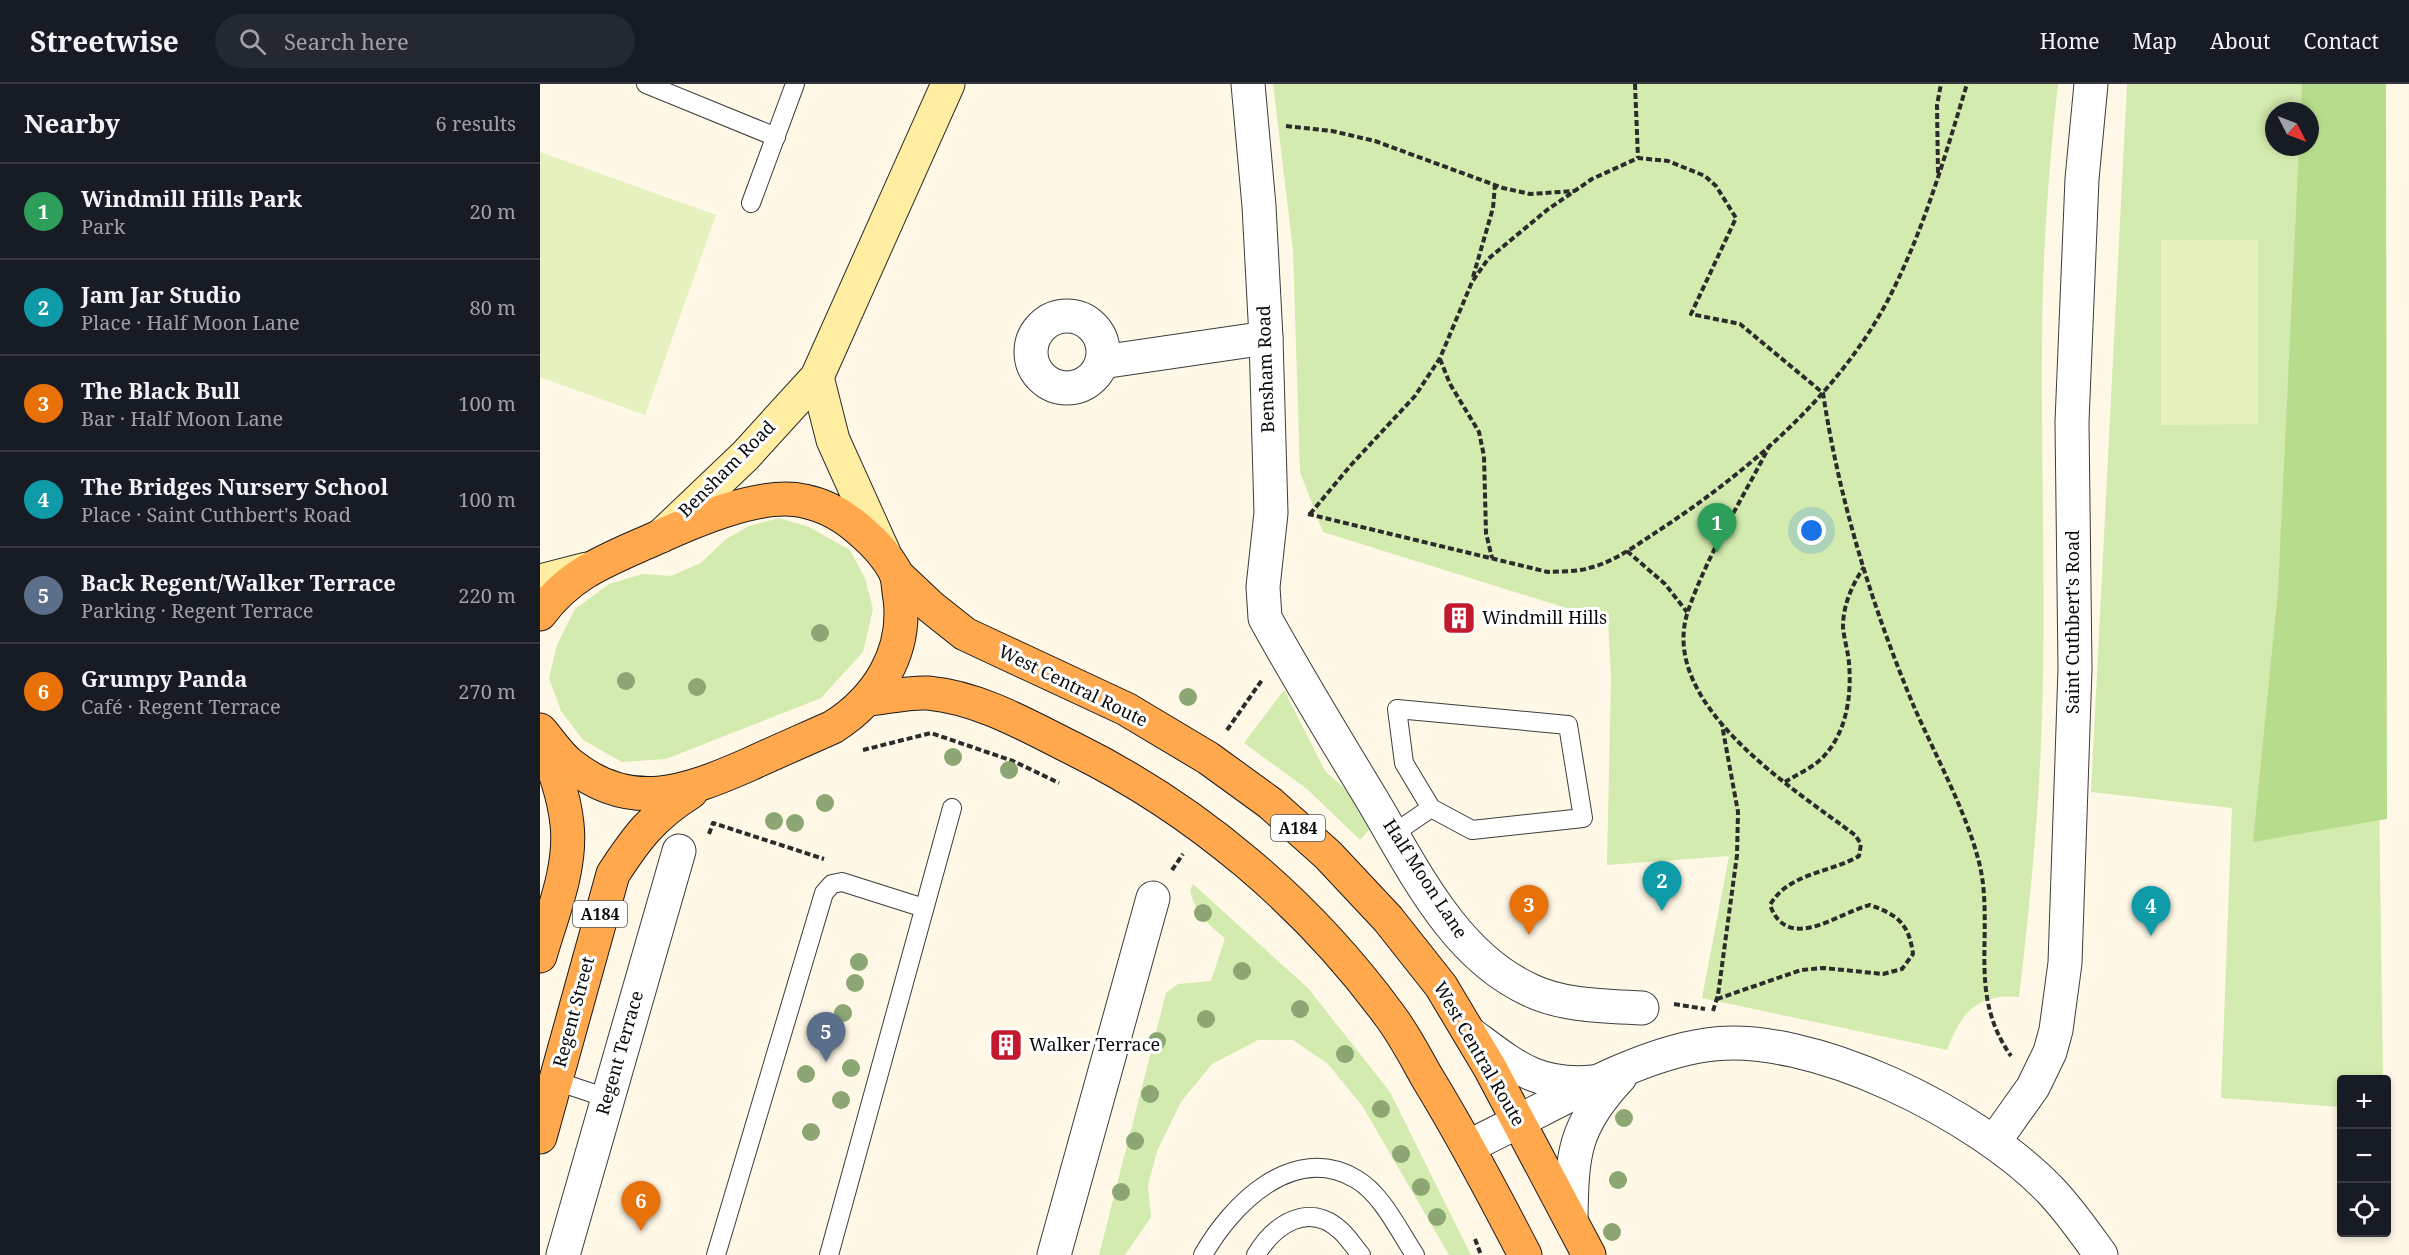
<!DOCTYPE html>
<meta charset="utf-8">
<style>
body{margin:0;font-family:"Noto Serif",serif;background:#242831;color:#f1f3f6}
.controls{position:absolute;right:18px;bottom:18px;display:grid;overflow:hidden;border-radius:6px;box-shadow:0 3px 9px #0003}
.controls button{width:54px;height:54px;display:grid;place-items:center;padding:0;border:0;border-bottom:2px solid #363941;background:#171b24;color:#f1f3f6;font:30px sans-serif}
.compass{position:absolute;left:1725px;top:18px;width:54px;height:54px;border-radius:50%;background:#171b24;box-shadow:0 3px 9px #0003;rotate:132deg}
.you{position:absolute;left:1272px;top:447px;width:21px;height:21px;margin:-15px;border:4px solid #fff;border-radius:50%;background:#1a73e8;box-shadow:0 0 0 9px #1a73e833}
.badge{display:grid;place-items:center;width:39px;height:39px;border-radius:50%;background:#b45309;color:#fff;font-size:20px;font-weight:700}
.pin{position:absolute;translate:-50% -50px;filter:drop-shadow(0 2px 3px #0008)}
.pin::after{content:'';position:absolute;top:32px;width:21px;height:18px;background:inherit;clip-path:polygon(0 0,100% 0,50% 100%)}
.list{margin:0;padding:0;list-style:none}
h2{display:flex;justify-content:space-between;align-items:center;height:78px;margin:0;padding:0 24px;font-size:26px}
h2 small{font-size:20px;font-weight:400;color:#9ea1a6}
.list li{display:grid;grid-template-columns:39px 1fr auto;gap:18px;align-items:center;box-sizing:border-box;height:96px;padding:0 24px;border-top:2px solid #363941}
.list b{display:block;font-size:22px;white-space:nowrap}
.list p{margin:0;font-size:20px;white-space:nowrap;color:#9ea1a6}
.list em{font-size:20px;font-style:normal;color:#9ea1a6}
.icon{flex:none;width:33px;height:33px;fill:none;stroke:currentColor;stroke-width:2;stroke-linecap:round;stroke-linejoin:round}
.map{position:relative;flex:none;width:1869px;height:1171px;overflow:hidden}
header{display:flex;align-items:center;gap:36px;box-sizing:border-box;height:84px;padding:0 30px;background:#171b24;border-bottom:2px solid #363941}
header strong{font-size:28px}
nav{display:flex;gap:33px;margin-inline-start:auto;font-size:21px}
.search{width:420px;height:54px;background:#242831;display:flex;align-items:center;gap:15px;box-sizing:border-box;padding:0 21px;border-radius:33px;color:#9ea1a6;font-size:22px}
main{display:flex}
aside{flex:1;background:#171b24}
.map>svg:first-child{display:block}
</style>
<header>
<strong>Streetwise</strong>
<div class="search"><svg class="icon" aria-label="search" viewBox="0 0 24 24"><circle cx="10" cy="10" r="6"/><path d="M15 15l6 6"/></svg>Search here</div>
<nav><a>Home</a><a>Map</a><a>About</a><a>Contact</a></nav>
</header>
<main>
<aside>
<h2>Nearby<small>6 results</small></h2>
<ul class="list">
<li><span class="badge" style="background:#2e9e5b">1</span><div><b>Windmill Hills Park</b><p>Park</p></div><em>20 m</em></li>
<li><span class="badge" style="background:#0f9aa8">2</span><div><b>Jam Jar Studio</b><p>Place · Half Moon Lane</p></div><em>80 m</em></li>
<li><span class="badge" style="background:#e8710a">3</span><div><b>The Black Bull</b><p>Bar · Half Moon Lane</p></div><em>100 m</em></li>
<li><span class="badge" style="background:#0f9aa8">4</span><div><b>The Bridges Nursery School</b><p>Place · Saint Cuthbert's Road</p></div><em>100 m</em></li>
<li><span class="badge" style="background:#5c6f8a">5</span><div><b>Back Regent/Walker Terrace</b><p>Parking · Regent Terrace</p></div><em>220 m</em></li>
<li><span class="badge" style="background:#e8710a">6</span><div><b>Grumpy Panda</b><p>Café · Regent Terrace</p></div><em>270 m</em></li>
</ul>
</aside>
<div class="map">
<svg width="1869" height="1171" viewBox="0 0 1869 1171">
<rect width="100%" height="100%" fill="#fff8e6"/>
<!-- green -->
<g fill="#d3ebae" fill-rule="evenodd">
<path d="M 733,0 L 1518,0 C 1508,88 1502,177 1502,266 C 1501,389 1506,511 1502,634 C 1499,727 1490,820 1479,913 C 1437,909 1421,929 1407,966 L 1162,914 L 1189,772 L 1067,781 L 1071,593 L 1068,537 L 783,448 L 760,388 L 753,166 Z"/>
<path d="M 1587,0 L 1829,0 L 1843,995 L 1802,996 L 1801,1023 L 1681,1014 L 1692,724 L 1551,708 ZM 1734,27 L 1770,27 L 1770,63 L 1734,63 Z"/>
<polygon points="239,434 269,443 310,466 325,494 333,525 323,568 281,614 126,675 82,678 43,656 21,627 9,594 17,561 35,525 69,500 102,490 131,492 161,479 186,455 209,442"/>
<polygon points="744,606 785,687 814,713 831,744 820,756 767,705 704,659"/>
<path d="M 653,800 L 768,904 L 850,1008 L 931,1171 L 909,1171 L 823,1023 L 788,980 L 753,956 L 718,956 L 672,980 L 641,1018 L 617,1067 L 608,1102 L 611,1133 L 585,1171 L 559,1171 L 626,909 L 638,900 L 671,897 L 685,854 C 667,840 655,829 650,806 Z"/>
</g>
<!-- forest -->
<polygon fill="#b7dd8c" points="1762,0 1846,0 1847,735 1713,758 1738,507 1759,63 1770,63 1770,27 1761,27"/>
<!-- pitch -->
<g fill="#e5f2c0">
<polygon points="0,68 176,131 105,331 0,293"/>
<polygon points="1621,156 1718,156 1718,340 1621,341"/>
</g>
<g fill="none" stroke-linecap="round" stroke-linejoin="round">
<!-- service casing -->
<g stroke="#3d3d3d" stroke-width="20">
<g id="service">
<polyline points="106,0 236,53"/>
<polyline points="211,119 255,0"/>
<polyline points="853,750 891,724 932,746 1043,734 1028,641 857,625 864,679 891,724"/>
<polyline points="16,997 67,1014"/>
<polyline points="176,1171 284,809 292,800 302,798 384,824"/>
<polyline points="289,1171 412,724"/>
<path d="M 663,1171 C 691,1121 753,1058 816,1095 C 842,1110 859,1147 875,1171"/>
<path d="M 716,1171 C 734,1141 768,1117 800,1146 C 808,1153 814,1163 821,1171"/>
</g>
</g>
<!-- minor casing -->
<g stroke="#3d3d3d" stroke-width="35">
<g id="minor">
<path d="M 708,0 L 719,122 L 726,254 L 731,429 L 723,503 L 725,534 C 757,592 791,648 825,704 C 869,775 909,869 990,906 C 1023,922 1065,922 1102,924"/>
<circle cx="527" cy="268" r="36"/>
<polyline points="562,278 726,254"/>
<path d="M 932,951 C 974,982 997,1003 1053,998"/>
<polyline points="1454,1058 1493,1003 1510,968 1516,946 1525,879 1535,585 1532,338 1542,95 1551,0"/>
<path d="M 929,1062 C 1000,1029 1089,972 1166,961 C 1270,945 1440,1032 1511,1107 C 1530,1127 1545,1149 1561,1171"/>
<path d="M 1031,1134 C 1032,1069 1034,1042 1080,993"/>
<polyline points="23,1171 139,767"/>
<polyline points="514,1171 613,814"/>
</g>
</g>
<!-- secondary casing -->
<g stroke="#2c2c2c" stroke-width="35">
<g id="secondary">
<polyline points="277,293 293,356 344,469"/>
<polyline points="121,452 205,372 277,293 408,0"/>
<polyline points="0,497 47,485"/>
</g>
</g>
<!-- trunk casing -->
<g stroke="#1b1b1b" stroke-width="35">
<g id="trunk">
<polyline points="356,490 391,523 425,550 586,625 668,674 730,719 788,771 848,835 901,902 950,984 1049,1171"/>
<path d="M 0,530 C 30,489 67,476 112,456 C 151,438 221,407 264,417 C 288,422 306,433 323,449 C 335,459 347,473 355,487 C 359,495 358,506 360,514 C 367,569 337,615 293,643 C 264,656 236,668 208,681 C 146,708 91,729 31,681 C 19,672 10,657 0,646"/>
<path d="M 329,615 C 348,613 369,608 388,609 C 440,614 486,641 532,664 C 658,726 768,820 850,932 C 865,952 876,974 888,995 C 923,1052 954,1111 985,1171"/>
<path d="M 0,872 C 12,830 32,784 27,740 C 24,711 14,685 4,659"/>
<path d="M 0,1053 L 73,790 C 97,753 113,732 151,708"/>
</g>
</g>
<!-- path -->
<g stroke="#2c2c2c" stroke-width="4" stroke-dasharray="6 3" stroke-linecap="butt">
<polyline points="1095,0 1098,74"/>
<polyline points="746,42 792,47 835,57 963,104 990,110 1034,107"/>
<polyline points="1398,89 1397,21 1401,0"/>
<polyline points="933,193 953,124 955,101"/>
<polyline points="900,275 910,300 939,348 944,372 946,449 952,474"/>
<path d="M 768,430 L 1008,488 C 1021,487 1037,488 1049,484 C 1075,478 1099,459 1121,445 C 1210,386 1299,310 1349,214 C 1384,146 1405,72 1427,0"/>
<path d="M 770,430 L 811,381 L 875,312 L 900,274 L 932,198 L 948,175 L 1007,126 L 1052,95 L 1098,74 L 1128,77 L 1165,92 L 1176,102 L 1196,134 L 1151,230 L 1200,240 L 1283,309 C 1299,415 1331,519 1372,618 C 1394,670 1437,746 1443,800 C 1450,863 1431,915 1471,972"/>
<polyline points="1087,467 1125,500 1147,528"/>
<polyline points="687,646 722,596"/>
<polyline points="323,666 391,649 473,677 519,699"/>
<path d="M 1245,698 C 1256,691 1270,685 1280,676 C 1306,652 1312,613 1309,579 C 1308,567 1304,555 1303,543 C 1303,521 1312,501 1324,483"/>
<polyline points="169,750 173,739 284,775"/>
<polyline points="632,786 643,770"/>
<path d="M 1177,915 L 1261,886 L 1284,884 L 1343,890 L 1362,885 L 1373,870 C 1369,840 1358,831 1330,821 C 1297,829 1248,870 1230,821 C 1248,789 1290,789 1319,772 L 1321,760 L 1315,751 C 1254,705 1117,620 1148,527 C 1168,469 1203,414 1231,359"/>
<polyline points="1134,920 1165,925"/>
<polyline points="1173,927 1178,911 1197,771 1198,728 1182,641"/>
<polyline points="935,1155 941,1171"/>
</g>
<!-- service -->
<use href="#service" stroke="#fff" stroke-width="18"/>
<!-- minor -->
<use href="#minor" stroke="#fff" stroke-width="33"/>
<!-- secondary -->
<use href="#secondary" stroke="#ffeda1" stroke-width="33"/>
<!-- trunk -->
<use href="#trunk" stroke="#ffa84d" stroke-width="33"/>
</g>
<!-- trees -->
<g fill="#8ca774">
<circle cx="280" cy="549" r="9"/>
<circle cx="86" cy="597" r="9"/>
<circle cx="157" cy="603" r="9"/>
<circle cx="648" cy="613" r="9"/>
<circle cx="413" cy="673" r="9"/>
<circle cx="469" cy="686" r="9"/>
<circle cx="285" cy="719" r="9"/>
<circle cx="234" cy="737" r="9"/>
<circle cx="255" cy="739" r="9"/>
<circle cx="663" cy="829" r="9"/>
<circle cx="319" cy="878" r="9"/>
<circle cx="702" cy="887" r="9"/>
<circle cx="315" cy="899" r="9"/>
<circle cx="760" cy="925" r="9"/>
<circle cx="303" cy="929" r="9"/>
<circle cx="666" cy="935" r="9"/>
<circle cx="617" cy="957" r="9"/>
<circle cx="805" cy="970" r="9"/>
<circle cx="311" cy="984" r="9"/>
<circle cx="266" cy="990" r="9"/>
<circle cx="610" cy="1010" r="9"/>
<circle cx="301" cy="1016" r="9"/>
<circle cx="841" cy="1025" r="9"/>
<circle cx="1084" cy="1034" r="9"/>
<circle cx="271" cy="1048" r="9"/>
<circle cx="595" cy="1057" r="9"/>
<circle cx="861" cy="1070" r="9"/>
<circle cx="1078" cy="1096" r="9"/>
<circle cx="881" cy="1103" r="9"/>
<circle cx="581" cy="1108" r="9"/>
<circle cx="897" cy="1133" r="9"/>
<circle cx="1072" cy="1148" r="9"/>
</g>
<!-- icons -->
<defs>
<g id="building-square" transform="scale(1.725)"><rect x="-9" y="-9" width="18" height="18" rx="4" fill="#c2192f" stroke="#fff"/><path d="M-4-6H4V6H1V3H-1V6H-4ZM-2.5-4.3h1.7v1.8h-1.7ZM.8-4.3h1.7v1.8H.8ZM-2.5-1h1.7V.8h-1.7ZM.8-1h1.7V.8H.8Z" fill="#fff"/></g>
</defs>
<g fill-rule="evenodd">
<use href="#building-square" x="919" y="534"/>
<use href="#building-square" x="466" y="961"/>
</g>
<g text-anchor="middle" stroke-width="6" stroke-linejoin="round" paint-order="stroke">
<!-- shield labels -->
<g fill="#fff" stroke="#545454" stroke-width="1.5">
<rect x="731" y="731" width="54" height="26" rx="4.5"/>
<rect x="33" y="817" width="54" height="26" rx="4.5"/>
</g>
<g font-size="16" font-weight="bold" fill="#0a0a0a">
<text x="758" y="750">A184</text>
<text x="60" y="836">A184</text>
</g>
<!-- street labels -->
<g font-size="18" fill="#0a0a0a" stroke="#fff">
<text transform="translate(726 285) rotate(-92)" y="6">Bensham Road</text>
<text transform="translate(187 385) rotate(-45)" y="6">Bensham Road</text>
<text transform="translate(1533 538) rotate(-90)" y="6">Saint Cuthbert's Road</text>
<text transform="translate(533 602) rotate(26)" y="6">West Central Route</text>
<text transform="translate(885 795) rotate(57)" y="6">Half Moon Lane</text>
<text transform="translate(34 928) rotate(-75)" y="6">Regent Street</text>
<text transform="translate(80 969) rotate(-74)" y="6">Regent Terrace</text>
<text transform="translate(939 970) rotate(60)" y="6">West Central Route</text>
</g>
<!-- poi labels -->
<g font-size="18" fill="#0a0a0a" stroke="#fff" text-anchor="start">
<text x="942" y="540">Windmill Hills</text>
<text x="489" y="967">Walker Terrace</text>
</g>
</g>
</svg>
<div class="controls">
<button>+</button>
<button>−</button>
<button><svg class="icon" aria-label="locate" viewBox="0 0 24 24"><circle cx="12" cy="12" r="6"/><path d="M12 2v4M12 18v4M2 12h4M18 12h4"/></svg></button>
</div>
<svg class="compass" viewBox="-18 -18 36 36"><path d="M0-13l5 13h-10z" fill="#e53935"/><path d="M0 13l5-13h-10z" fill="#9ea1a6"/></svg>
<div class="you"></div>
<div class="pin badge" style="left:1177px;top:469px;background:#2e9e5b">1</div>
<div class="pin badge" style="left:1122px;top:827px;background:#0f9aa8">2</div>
<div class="pin badge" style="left:989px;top:851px;background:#e8710a">3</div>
<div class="pin badge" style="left:1611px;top:852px;background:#0f9aa8">4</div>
<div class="pin badge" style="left:286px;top:978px;background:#5c6f8a">5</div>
<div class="pin badge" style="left:101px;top:1147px;background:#e8710a">6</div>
</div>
</main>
